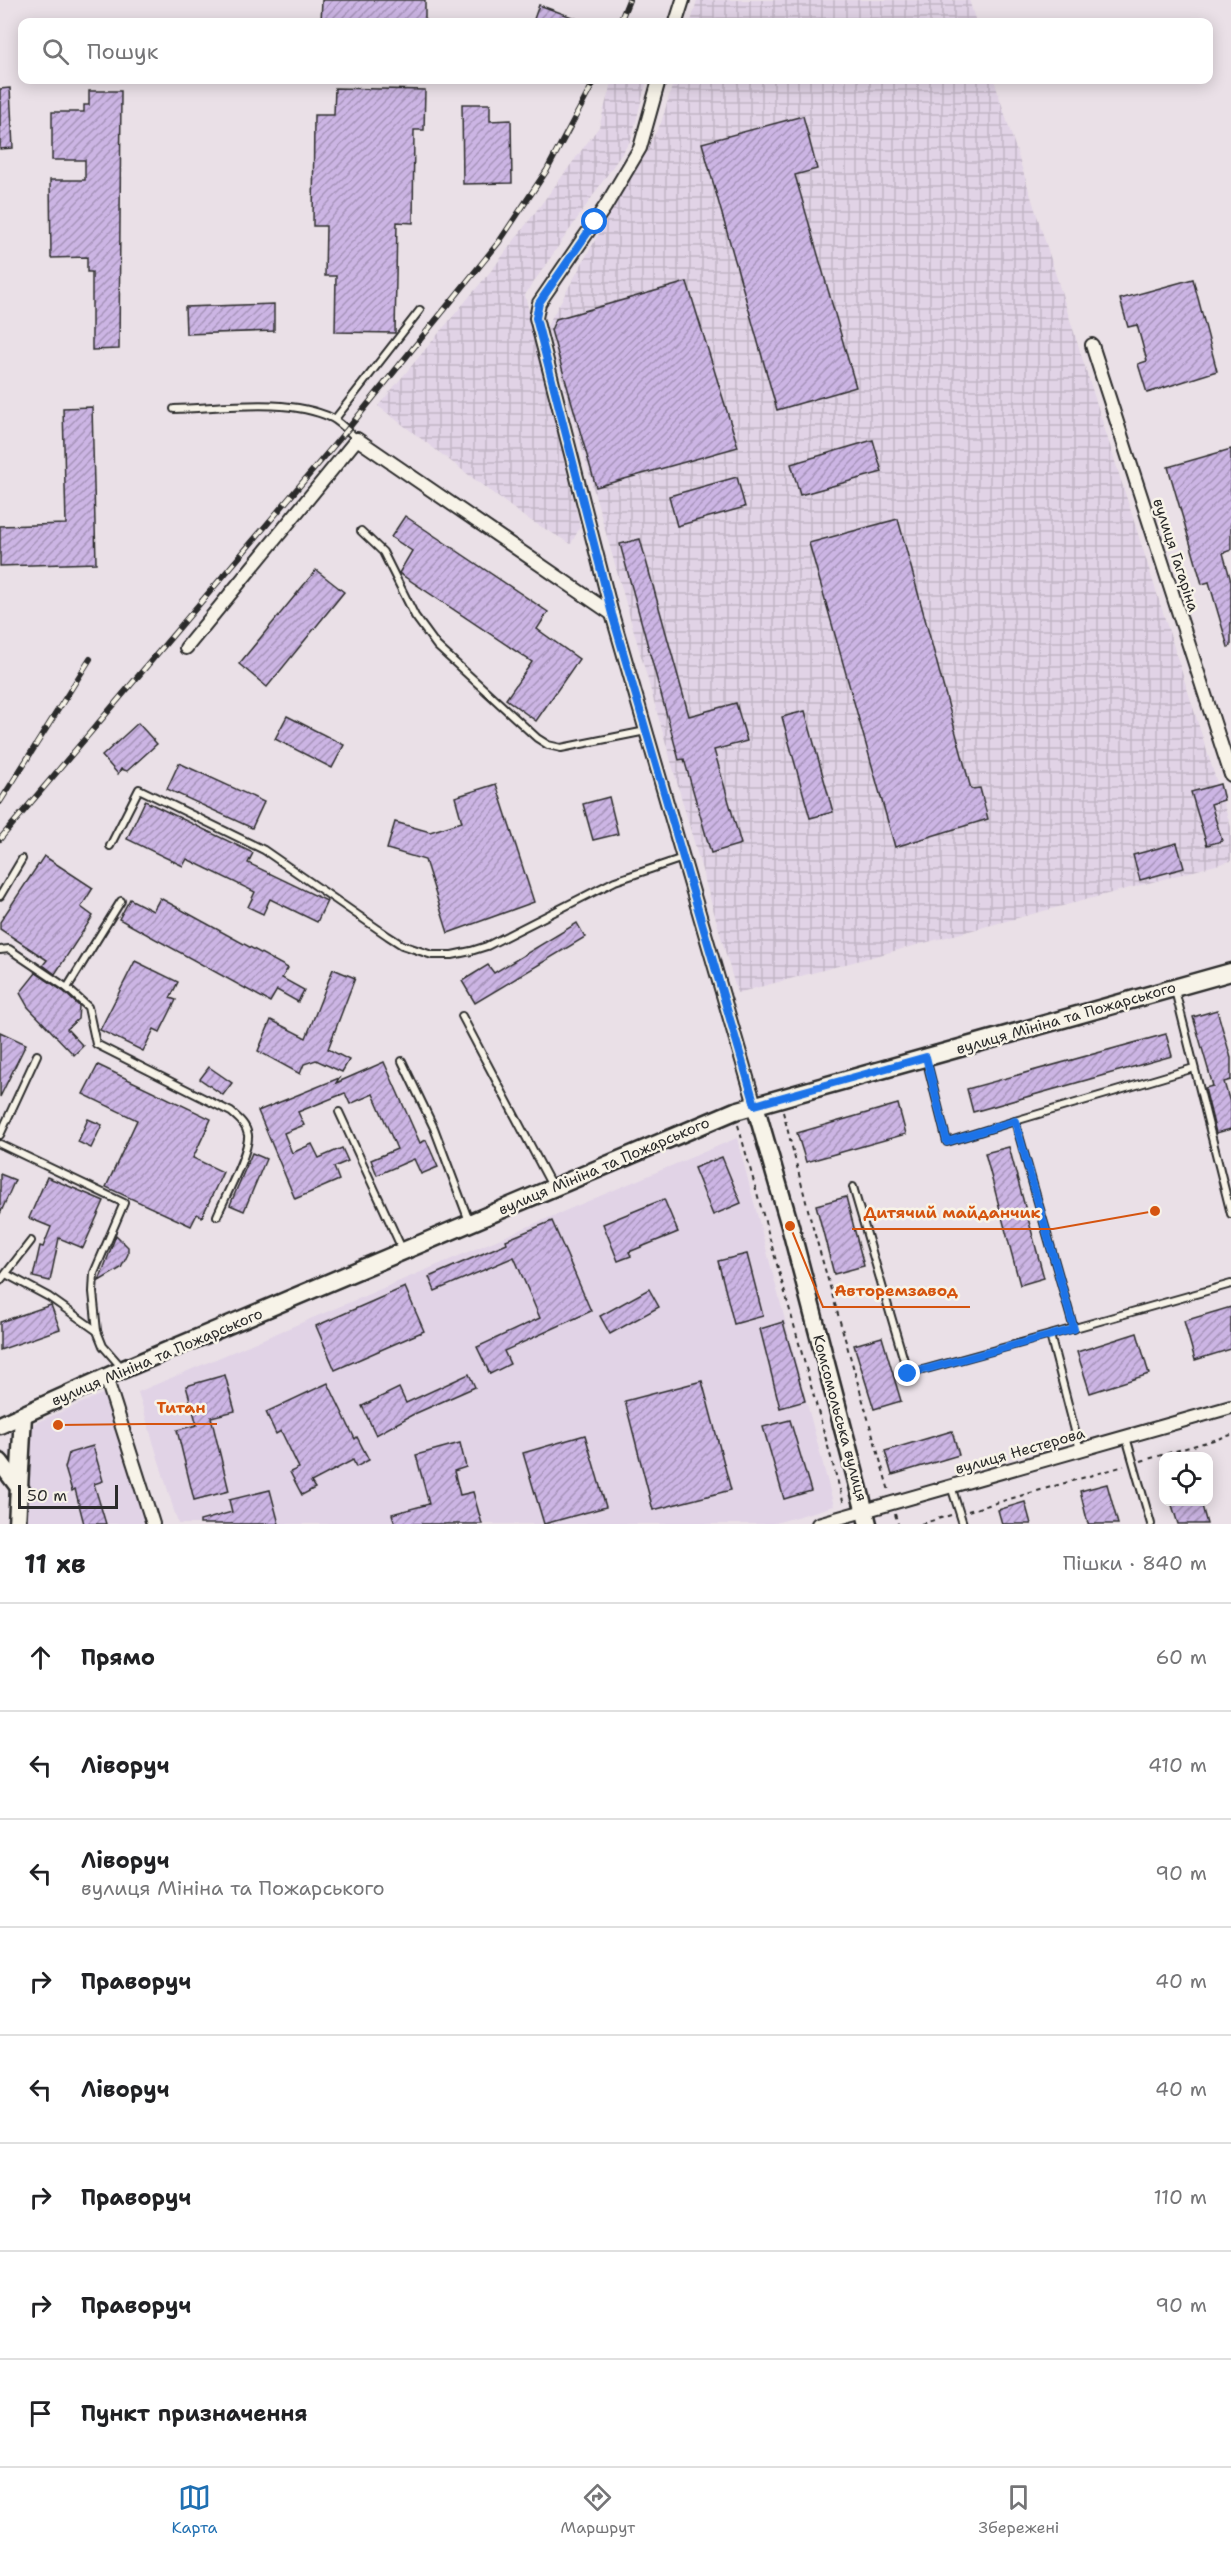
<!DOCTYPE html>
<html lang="uk">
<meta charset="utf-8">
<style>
body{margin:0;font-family:"Shantell Sans",sans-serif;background:#f6f6f6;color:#202124}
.controls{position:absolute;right:18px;bottom:18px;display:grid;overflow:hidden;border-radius:12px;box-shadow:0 3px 15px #0003}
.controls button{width:54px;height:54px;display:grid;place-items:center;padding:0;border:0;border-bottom:2px solid #e0e0e0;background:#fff;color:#202124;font:30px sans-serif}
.scale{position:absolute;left:18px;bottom:15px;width:100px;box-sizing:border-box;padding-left:6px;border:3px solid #2b2b2b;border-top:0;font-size:16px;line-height:21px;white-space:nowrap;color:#2b2b2b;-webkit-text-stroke:4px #f7f3e8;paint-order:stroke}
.stop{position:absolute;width:18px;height:18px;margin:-14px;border:4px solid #1a73e8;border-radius:50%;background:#fff}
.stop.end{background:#1a73e8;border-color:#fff;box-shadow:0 2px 6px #0008}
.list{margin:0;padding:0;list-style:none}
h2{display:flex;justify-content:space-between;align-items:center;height:78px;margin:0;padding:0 24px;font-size:26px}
h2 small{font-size:20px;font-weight:400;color:#757577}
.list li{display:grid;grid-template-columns:39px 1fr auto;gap:18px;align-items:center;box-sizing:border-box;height:108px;padding:0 24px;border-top:2px solid #e0e0e0}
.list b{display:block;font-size:22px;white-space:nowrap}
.list p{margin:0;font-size:20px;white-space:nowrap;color:#757577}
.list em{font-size:20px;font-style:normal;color:#757577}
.icon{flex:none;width:33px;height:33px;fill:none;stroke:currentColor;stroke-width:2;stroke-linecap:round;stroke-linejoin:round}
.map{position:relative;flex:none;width:1231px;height:1524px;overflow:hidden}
.search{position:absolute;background:#fff;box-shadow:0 3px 15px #0003;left:18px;right:18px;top:18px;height:66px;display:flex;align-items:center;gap:15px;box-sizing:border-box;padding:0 21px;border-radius:12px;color:#757577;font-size:22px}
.sheet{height:942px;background:#fff}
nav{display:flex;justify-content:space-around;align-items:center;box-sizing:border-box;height:84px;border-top:2px solid #e0e0e0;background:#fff;font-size:16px;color:#757577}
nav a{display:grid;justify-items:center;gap:3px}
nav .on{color:#1f6fb2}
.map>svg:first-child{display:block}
</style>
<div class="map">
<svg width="1231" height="1524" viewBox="0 0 1231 1524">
<defs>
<pattern id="industrial-grid" width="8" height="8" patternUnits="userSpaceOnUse" patternTransform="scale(1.5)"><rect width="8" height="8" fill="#e1d3e6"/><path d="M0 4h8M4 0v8" fill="none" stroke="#c1b5c5"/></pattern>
<pattern id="building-hatch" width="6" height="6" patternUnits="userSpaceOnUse" patternTransform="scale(1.5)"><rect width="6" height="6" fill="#ccb5e4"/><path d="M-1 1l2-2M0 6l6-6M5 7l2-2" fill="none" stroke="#a693b9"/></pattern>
</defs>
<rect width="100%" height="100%" fill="#eae0e7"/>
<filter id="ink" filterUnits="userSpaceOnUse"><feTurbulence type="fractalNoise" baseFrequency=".0167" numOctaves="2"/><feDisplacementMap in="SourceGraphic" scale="12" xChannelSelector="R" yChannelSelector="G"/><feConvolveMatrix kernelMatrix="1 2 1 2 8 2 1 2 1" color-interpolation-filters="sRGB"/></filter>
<g filter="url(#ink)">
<!-- built -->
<g fill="#e1d3e6">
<polygon points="737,1138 834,1506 772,1524 178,1524 138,1392"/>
<polygon points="107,1392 144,1524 20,1524 28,1426"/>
</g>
<!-- industrial -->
<g fill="url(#industrial-grid)">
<polygon points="697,0 969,0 976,22 691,22"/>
<polygon points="612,80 647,80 631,140 525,295 580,527 571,544 523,516 378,406 495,266 599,127"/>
<polygon points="674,80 994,80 1231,827 1231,861 737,993 547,326 661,123"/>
</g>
<!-- building -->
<g fill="url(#building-hatch)" stroke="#2b2b2b" stroke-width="1.5">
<polygon points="322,0 425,0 425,22 321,22"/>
<polygon points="539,5 583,21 583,22 533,22"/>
<polygon points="10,88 13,148 0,149 0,89"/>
<polygon points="335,88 425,90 424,130 414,130 413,223 397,222 395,333 335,332 336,276 325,276 326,226 313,226 314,115 334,115"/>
<polygon points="89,91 121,91 119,349 92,350 92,272 87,272 87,257 51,258 50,180 85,180 85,160 52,160 52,112 84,112 84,105 89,105"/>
<polygon points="462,104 490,104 490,121 511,120 512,183 463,184"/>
<polygon points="803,116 817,169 795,175 856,387 777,410 702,143"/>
<polygon points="1193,279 1217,371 1147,393 1138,364 1147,361 1137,325 1128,327 1120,299"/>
<polygon points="687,282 738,447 596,487 551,330 556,319"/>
<polygon points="274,304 274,331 186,334 185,307"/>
<polygon points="92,407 96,563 0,566 0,526 66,524 63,408"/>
<polygon points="873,440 882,472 800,495 791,464"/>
<polygon points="1231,449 1231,550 1223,553 1231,581 1231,646 1228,647 1209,582 1202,584 1168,467"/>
<polygon points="737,477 745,507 677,526 669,496"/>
<polygon points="405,516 548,612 537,629 579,659 536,721 506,699 532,662 399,573 412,551 391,537"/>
<polygon points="898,519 971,789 980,788 988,819 895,847 809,543"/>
<polygon points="640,539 689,716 736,703 747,741 714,750 741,844 711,853 684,759 679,760 620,544"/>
<polygon points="316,570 344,592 267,687 239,664"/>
<polygon points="805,711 833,812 810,818 782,717"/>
<polygon points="287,716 344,745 332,768 275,739"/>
<polygon points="138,723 157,744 127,771 121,769 118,774 102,756"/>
<polygon points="179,763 264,802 252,828 167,789"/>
<polygon points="496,784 534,902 448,933 425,860 387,849 395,822 430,832 462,822 455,797"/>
<polygon points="1220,784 1224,800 1211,804 1222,841 1207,845 1191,792"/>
<polygon points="609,797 618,834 593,840 583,804"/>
<polygon points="145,801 253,853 248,863 327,901 317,922 270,899 263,914 248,907 255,892 187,859 183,866 127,839"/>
<polygon points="1177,843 1184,868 1140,880 1133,855"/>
<polygon points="44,856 93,888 81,907 93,916 55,974 43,965 47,960 0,929 0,922"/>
<polygon points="160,898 288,968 282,978 304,990 298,1002 277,990 270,1002 119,919 130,899 153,911"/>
<polygon points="577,923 585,937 475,1003 462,981 488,965 494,973"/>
<polygon points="135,961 178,982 170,998 176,1000 160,1032 154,1029 143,1051 100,1030"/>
<polygon points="333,969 355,978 328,1049 349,1060 342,1072 316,1060 304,1064 300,1074 258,1051 271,1020 306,1038"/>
<polygon points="36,973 64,992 79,1006 78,1019 67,1029 83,1046 74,1055 28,1007 20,993"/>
<polygon points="1217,1010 1231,1058 1231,1080 1224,1082 1231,1106 1231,1129 1216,1133 1205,1088 1213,1086 1193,1017"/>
<polygon points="0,1032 26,1044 0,1097"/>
<polygon points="1166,1034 1172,1056 973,1112 967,1089"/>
<polygon points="384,1062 420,1143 426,1140 438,1167 421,1174 414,1159 377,1175 371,1160 397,1149 373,1094 350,1104 345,1093 298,1112 304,1125 284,1133 292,1153 312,1144 319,1158 342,1148 348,1161 334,1167 339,1180 295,1199 258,1111 339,1078 336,1083"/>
<polygon points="98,1065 211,1119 193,1158 223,1172 202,1217 197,1214 191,1226 106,1187 137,1120 83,1094"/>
<polygon points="209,1067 232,1083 223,1095 200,1079"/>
<polygon points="898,1104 906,1134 806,1162 797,1133"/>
<polygon points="88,1119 102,1125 91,1148 78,1142"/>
<polygon points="1009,1147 1044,1278 1020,1285 985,1153"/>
<polygon points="252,1153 266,1159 244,1211 230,1205"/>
<polygon points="722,1157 741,1203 713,1215 694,1168"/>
<polygon points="0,1174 15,1180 0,1214"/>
<polygon points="47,1177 104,1201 83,1248 59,1238 50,1281 33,1277 40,1246 43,1247 51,1227 29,1218"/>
<polygon points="846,1197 864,1266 834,1274 816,1205"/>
<polygon points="664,1199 678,1232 629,1252 631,1256 618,1261 603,1224"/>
<polygon points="552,1221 591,1311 504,1351 510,1364 490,1374 477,1347 540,1318 514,1257 435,1291 429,1277 507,1243 506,1240"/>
<polygon points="116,1235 128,1247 128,1254 121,1268 99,1281"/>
<polygon points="747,1254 763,1316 734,1324 718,1261"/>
<polygon points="405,1287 424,1331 335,1370 316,1326"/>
<polygon points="649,1289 659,1307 610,1334 600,1316"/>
<polygon points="51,1305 60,1329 0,1350 0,1322"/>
<polygon points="1231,1307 1231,1349 1195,1360 1184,1321"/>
<polygon points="783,1322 805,1401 780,1408 760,1329"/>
<polygon points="1137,1333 1149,1374 1090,1393 1077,1352"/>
<polygon points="882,1337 901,1401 874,1409 854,1345"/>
<polygon points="469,1374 475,1387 412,1415 376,1435 362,1406 399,1388 406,1403"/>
<polygon points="225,1375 235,1411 211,1417 229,1491 194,1500 177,1430 197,1425 186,1386"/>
<polygon points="702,1381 731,1490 653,1510 625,1401"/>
<polygon points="328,1383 355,1439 357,1437 369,1460 356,1467 353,1460 311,1482 315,1488 302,1495 290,1472 299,1468 281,1431 276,1434 266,1412"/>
<polygon points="790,1420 811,1491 784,1499 763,1427"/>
<polygon points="952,1431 959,1455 892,1475 885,1451"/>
<polygon points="585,1435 606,1507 544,1524 523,1453"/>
<polygon points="460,1443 466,1467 454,1471 460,1495 473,1492 482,1524 395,1524 392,1514 429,1504 416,1455"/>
<polygon points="93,1446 103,1481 94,1484 106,1524 84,1524 75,1489 72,1491 65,1468 69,1453"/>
<polygon points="1107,1484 1118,1524 1088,1524 1080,1491"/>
<polygon points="270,1490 279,1524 200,1524 200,1521 232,1512 229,1500"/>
<polygon points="1025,1502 1031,1524 1002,1524 998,1510"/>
<polygon points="1171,1502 1201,1502 1207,1524 1178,1524"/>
</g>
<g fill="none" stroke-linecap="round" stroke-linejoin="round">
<!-- lane casing -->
<g stroke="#2b2b2b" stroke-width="10">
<g id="lane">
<path d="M 174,409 C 222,408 287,397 332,418 C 341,423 349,432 357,439"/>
<polyline points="335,419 420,310"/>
<polyline points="361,531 383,552 415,616 437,646 537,738 548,745 561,748 646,731"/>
<polyline points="110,846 139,789 264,850 388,936 402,945 432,955 452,955 471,951 487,946 615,881 683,858"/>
<polyline points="0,896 22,859"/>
<path d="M 0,950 L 9,949 L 67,988 L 88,1007 L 96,1044 L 231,1112 C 239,1119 246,1124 248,1135 C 250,1151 224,1199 217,1216"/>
<polyline points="67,988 121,901"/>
<polyline points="1175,990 1231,1214"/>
<polyline points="462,1016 553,1188"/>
<polyline points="926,1058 947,1142 1015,1121"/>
<polyline points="402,1061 434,1128 469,1221"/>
<polyline points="339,1112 403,1251"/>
<polyline points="0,1135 37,1055"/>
<polyline points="0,1144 124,1203 94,1273 93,1292 97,1331 103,1346 123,1369"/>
<polyline points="853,1187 908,1374 1050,1335 1080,1450"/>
<polyline points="6,1274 49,1297 97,1331"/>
<polyline points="0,1281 31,1241"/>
<polyline points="1074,1329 1015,1121 1194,1068"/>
<polyline points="1050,1335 1231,1284"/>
<polyline points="1126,1437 1151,1524"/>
<polyline points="951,1486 963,1524"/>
</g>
</g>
<!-- street casing -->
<g stroke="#2b2b2b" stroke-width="16">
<g id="street">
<polyline points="676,22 683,0"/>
<polyline points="659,80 640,148 605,207 539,303 536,318 612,614 755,1105"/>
<polyline points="1092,345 1231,775"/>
<polyline points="186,648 357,439 612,614"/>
<polyline points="106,1377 153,1524"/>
<polyline points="818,1524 1231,1407"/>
</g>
</g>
<!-- secondary casing -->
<g stroke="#2b2b2b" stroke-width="21">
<g id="secondary">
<polyline points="755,1105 790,1226 868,1524"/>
<polyline points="0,1425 124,1369 735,1111 1231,972"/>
<polyline points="0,1462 21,1490"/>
<polyline points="17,1524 23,1415"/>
</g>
</g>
<!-- path -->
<g stroke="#2b2b2b" stroke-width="2" stroke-dasharray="4.5 4.5" stroke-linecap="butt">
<polyline points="783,1112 811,1221 889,1491"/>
<polyline points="738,1125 844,1504"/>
<polyline points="1141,1461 1231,1435"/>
<polyline points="968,1511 1124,1466"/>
<polyline points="895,1514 898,1524"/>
<polyline points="921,1524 951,1515"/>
</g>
<!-- lane -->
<use href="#lane" stroke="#f7f3e8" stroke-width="6"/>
<!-- street -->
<use href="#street" stroke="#f7f3e8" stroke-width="12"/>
<!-- secondary -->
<use href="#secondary" stroke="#f7f3e8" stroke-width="16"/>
<!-- rail casing -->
<g stroke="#2b2b2b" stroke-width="6">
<g id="rail">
<polyline points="620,22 629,0"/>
<polyline points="0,802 90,659"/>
<polyline points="0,839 347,430 499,242 547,170 595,80"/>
</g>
</g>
<!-- rail -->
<use href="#rail" stroke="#f7f3e8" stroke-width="4" stroke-dasharray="11" stroke-linecap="butt"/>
</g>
</g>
<g fill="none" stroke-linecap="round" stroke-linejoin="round" filter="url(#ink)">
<!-- route -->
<polyline stroke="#1a73e8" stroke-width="8" points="595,222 539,303 536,318 612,614 755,1105 926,1057 947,1142 1015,1121 1074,1329 908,1374"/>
</g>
<g text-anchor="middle" stroke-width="5" stroke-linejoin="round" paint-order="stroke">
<!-- street labels -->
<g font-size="15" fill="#2b2b2b" stroke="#f7f3e8">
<text transform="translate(1176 555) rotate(72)" y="5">вулиця Гагаріна</text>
<text transform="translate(1066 1018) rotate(-16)" y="5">вулиця Мініна та Пожарського</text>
<text transform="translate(604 1166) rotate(-23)" y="5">вулиця Мініна та Пожарського</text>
<text transform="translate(157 1357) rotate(-23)" y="5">вулиця Мініна та Пожарського</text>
<text transform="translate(840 1418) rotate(75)" y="5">Комсомольська вулиця</text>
<text transform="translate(1020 1451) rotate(-16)" y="5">вулиця Нестерова</text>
</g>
</g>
<!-- callouts -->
<path fill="none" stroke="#d5540f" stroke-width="2" d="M1155 1211L1053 1229H852M790 1226L823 1307H970M58 1425L144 1424H217"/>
<g fill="#d5540f" stroke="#f7f3e8" stroke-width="2">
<circle cx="1155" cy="1211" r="6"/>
<circle cx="790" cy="1226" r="6"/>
<circle cx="58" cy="1425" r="6"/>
</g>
<g font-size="16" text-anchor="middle" font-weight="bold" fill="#d5540f" stroke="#f7f3e8" stroke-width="5" stroke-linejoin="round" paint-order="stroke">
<text x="952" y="1218">Дитячий майданчик</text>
<text x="896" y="1296">Авторемзавод</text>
<text x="181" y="1413">Титан</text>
</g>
</svg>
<div class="controls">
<button><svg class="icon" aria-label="locate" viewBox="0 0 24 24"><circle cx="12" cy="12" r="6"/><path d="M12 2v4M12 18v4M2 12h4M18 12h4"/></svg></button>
</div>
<div class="scale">50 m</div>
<div class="stop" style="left:595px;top:222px"></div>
<div class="stop end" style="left:908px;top:1374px"></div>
<div class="search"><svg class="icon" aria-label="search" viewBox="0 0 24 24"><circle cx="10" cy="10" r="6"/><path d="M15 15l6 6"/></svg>Пошук</div>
</div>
<section class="sheet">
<h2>11 хв<small>Пішки · 840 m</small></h2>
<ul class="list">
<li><svg class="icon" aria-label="ahead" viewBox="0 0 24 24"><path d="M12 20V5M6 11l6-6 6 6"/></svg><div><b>Прямо</b></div><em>60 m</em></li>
<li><svg class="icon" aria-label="left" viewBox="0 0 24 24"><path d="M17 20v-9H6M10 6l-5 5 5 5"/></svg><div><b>Ліворуч</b></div><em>410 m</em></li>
<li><svg class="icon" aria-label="left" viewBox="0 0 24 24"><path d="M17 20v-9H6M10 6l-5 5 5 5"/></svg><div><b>Ліворуч</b><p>вулиця Мініна та Пожарського</p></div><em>90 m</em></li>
<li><svg class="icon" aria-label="right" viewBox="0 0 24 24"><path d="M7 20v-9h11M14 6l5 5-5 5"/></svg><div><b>Праворуч</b></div><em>40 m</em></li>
<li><svg class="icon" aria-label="left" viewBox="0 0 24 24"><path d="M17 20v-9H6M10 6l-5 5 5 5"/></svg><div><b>Ліворуч</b></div><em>40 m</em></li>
<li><svg class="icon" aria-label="right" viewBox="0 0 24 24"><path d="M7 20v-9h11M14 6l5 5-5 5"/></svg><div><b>Праворуч</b></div><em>110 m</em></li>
<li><svg class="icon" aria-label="right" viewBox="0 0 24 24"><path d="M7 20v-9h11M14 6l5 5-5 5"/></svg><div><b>Праворуч</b></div><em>90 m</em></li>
<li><svg class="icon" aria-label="arrive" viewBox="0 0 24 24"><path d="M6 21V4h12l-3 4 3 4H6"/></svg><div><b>Пункт призначення</b></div></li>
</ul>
</section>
<nav>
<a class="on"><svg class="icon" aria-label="map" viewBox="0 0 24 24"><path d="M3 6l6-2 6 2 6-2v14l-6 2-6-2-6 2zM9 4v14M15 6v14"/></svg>Карта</a>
<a><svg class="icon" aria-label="directions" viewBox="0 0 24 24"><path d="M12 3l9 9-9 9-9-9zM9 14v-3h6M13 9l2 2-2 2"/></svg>Маршрут</a>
<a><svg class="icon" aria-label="saved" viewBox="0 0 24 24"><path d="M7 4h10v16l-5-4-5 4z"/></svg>Збережені</a>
</nav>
